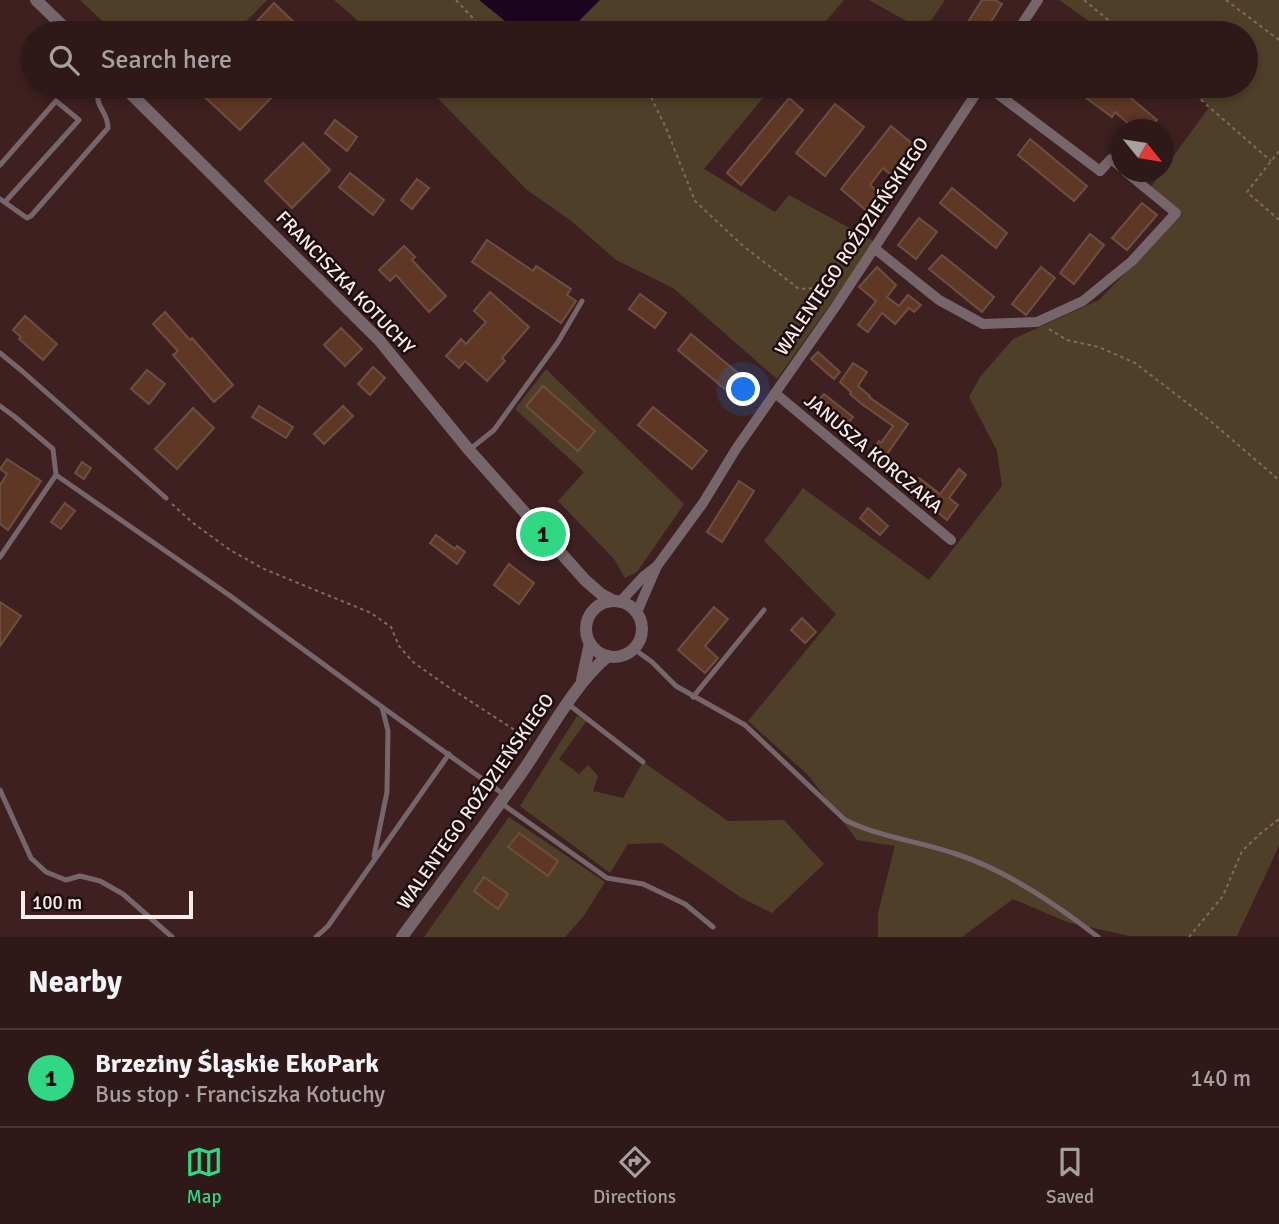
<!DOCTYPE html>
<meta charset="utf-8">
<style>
body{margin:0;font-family:Signika,sans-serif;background:#362121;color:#f1f3f6}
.compass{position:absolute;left:1111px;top:119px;width:63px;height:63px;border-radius:50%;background:#2e1818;box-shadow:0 4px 10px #0003;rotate:120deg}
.scale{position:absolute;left:21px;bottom:18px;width:172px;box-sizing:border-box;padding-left:7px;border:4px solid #feecec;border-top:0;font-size:19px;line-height:24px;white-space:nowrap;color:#feecec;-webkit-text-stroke:5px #1c0e0e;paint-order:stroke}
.you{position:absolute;left:744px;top:390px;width:24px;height:24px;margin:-18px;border:5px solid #fff;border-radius:50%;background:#1a73e8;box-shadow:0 0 0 10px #1a73e833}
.badge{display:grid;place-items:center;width:46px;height:46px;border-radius:50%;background:#30d883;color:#111;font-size:23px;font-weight:700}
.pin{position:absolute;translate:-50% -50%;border:4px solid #fff;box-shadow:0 2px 7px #0006}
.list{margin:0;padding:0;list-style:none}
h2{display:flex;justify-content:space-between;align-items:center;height:91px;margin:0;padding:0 28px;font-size:30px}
h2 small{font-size:23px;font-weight:400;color:#a7a0a2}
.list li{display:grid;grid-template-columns:46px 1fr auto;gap:21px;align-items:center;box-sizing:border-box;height:98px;padding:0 28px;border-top:2px solid #493737}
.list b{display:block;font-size:26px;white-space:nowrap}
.list p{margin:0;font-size:23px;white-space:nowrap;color:#a7a0a2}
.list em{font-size:23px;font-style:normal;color:#a7a0a2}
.icon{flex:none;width:38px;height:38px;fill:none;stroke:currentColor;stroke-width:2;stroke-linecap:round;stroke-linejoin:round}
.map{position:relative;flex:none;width:1279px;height:937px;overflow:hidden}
.search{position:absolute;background:#2e1818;box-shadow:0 4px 10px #0003;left:21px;right:21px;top:21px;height:77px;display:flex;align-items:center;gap:18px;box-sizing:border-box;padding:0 24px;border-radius:38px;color:#a7a0a2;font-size:26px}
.sheet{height:189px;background:#2e1818}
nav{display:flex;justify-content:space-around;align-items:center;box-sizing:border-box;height:98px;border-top:2px solid #493737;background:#2e1818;font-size:19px;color:#a7a0a2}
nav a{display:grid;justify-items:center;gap:4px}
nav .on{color:#30d883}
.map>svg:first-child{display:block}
</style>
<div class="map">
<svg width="1279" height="937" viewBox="0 0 1279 937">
<rect width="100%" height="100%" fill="#3e2020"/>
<!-- green -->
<g fill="#503f28">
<polygon points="80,0 267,0 235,33 115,33"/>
<polygon points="334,0 844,0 816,33 372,33"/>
<polygon points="869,0 945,0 924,31"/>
<polygon points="1059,0 1279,0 1279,846 1237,936 1129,936 1067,922 1013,899 962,937 878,937 878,913 895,846 857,840 808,775 748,721 836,614 764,541 803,488 929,580 1002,486 997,451 969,397 980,377 1013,339 1099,300 1182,214 1150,188 1162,172 1164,172 1164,169 1210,106 1181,86 1246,86 1246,33 1106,33"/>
<polygon points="426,86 773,86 704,169 775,212 789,195 875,242 777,379 673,288 616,260 570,220 527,190"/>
<polygon points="546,369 684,504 637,572 625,578 614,559 558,501 584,472 515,409"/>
<polygon points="577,716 588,719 559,759 579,774 588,765 598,776 593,791 623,798 643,762 728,821 784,820 824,864 772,913 740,897 662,843 628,844 610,873 520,806"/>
<polygon points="509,817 605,882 583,917 565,937 424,937"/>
</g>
<!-- water -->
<polygon fill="#1e051f" points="479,0 600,0 567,33 520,33"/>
<!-- building -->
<g fill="#5f3825" stroke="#6d4f40" stroke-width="2">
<polygon points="982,0 995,0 1002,4 984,33 961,33"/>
<polygon points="274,3 297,25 289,33 246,33"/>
<polygon points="193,86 272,86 278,91 240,130"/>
<polygon points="1070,86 1134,86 1127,95 1157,120 1149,130 1136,130 1115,112 1112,117"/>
<polygon points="789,98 803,110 741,185 727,173"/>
<polygon points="835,104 864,127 825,176 796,153"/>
<polygon points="335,120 357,137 347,151 325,133"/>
<polygon points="891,126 921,151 897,180 883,168 870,185 883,196 869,213 841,189"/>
<polygon points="1030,139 1087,186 1074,201 1018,155"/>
<polygon points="303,143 330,170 292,208 265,181"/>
<polygon points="350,173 384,200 373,215 339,187"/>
<polygon points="417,179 429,188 412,209 401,200"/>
<polygon points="952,188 1007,233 996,248 940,203"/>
<polygon points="1142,203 1157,215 1127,250 1112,238"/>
<polygon points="919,218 937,232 916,259 898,245"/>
<polygon points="1090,234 1104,245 1074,284 1060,273"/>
<polygon points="487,240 533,271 536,266 571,289 567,295 576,301 561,323 472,262"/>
<polygon points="404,246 415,257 412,260 446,296 429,312 396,275 390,281 379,270"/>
<polygon points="942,255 994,297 982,312 929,269"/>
<polygon points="877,267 896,285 887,297 899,306 908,295 921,305 914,312 909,308 895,324 882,313 868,332 858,325 876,301 859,287"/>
<polygon points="1041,267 1055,278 1026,315 1012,304"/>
<polygon points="490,292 529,327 502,358 505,361 487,381 465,361 459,368 446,356 461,339 466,344 486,322 474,311"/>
<polygon points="640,294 666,313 655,328 629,309"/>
<polygon points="165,312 190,340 192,338 233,385 214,402 173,355 178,351 153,324"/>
<polygon points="25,316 57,344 43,360 19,339 21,337 13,330"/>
<polygon points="341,328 362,349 345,366 324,345"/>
<polygon points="691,334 744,378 731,394 678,350"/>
<polygon points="818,352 840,372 834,379 811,359"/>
<polygon points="853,363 867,372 858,386 870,396 869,397 908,424 880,464 869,456 879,441 881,443 893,426 863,405 850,394 851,392 840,382"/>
<polygon points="373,367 385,378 370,395 358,384"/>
<polygon points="147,370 165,384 149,404 131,389"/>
<polygon points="543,386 595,431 578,451 526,406"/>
<polygon points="824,394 853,417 842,431 813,408"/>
<polygon points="259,406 293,427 286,438 252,417"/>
<polygon points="343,406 353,416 324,444 314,434"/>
<polygon points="653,407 707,451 692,469 638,425"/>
<polygon points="193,408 214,428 177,469 155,449"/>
<polygon points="7,459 41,481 8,530 0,524 0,485 7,474 0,469"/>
<polygon points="82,462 91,468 84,479 75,473"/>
<polygon points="959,469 966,475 949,498 958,505 947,520 910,490 919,478 940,494"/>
<polygon points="739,481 754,491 722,542 707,532"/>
<polygon points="65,503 75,511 61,529 51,522"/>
<polygon points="868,508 888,526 880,535 860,518"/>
<polygon points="436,535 455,549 457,546 465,552 457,564 430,543"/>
<polygon points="509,564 534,583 519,604 494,585"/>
<polygon points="0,602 21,616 0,646"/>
<polygon points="714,607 728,619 705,646 718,658 705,673 678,650"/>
<polygon points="802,618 816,632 805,643 791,630"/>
<polygon points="519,833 558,861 548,876 508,847"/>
<polygon points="484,877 508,894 498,909 474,891"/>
</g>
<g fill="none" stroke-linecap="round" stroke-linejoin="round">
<!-- path -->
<g stroke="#826868" stroke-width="2" stroke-dasharray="3.5 3.5" stroke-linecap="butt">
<polyline points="456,0 480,26 484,33"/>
<polyline points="1084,0 1124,33"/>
<polyline points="1226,0 1279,40"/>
<polyline points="517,86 519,89 546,95 552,86"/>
<polyline points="643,86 648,91 666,128 695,201 742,245 799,289 835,287"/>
<polyline points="1185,86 1271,161"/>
<polyline points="1279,151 1247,192 1279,220"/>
<polyline points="1049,329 1067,340 1099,347 1135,363 1208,419 1279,480"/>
<polyline points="172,504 193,523 230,550 264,569 371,613 391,627 399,646 413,662 444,684 530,740"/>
<polyline points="1189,937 1223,896 1242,851 1261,833 1279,819"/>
</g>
<!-- service -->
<g stroke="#76666c" stroke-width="5">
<polyline points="0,165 56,101 79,120 5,202"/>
<path d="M 0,199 L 27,218 L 31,216 L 108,128 C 108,109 91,106 101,86"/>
<polyline points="0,353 22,371 166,498"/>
<polyline points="0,406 15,417 53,449 56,475 229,595 382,707 506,796"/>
<polyline points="469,450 494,430 558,342 582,301"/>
<polyline points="0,557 56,475"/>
<path d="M 634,649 L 652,662 L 676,686 L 745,725 L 845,820 C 879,837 917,841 953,853 C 1005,869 1056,904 1098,937"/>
<polyline points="693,697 764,610"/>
<polyline points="568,704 643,762"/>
<polyline points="0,790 31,858 46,872 66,880 80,876 100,881 123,894 172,937"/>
<polyline points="501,803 607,878 643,884 685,904 713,927"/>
<polyline points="374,856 387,792 388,731 382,707"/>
<polyline points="316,937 328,926 449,754"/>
</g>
<!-- minor -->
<g stroke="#76666c" stroke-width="10">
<polyline points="1016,33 1038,0"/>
<polyline points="987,86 1100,171 1111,159 1122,168"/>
<polyline points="874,248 939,300 983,324 1037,322 1083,301 1132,261 1176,213 1126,172"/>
<polyline points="775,393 951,540"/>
<polyline points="621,601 644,576 657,566"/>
<polyline points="637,612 657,566 703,503 736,449 836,306 981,86"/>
</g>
<!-- tertiary -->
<g stroke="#76666c" stroke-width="12">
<polyline points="36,0 70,33"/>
<polyline points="123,86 379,340 469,450 585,580 601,594 614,601"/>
<circle cx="614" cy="629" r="28"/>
<polyline points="582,680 590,643"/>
<path d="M 402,937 C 443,881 485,825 525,768 C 548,734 576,682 608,656"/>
</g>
</g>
<g text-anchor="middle" stroke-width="5" stroke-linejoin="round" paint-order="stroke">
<!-- street labels -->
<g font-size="19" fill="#feecec" stroke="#1c0e0e">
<text transform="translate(851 246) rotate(-56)" y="7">WALENTEGO ROŹDZIEŃSKIEGO</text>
<text transform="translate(346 282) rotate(46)" y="7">FRANCISZKA KOTUCHY</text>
<text transform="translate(874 453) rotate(40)" y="7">JANUSZA KORCZAKA</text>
<text transform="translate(475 801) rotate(-55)" y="7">WALENTEGO ROŹDZIEŃSKIEGO</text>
</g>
</g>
</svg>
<svg class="compass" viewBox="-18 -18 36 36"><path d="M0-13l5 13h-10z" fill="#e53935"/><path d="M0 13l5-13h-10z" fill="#a7a0a2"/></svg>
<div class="scale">100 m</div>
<div class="you"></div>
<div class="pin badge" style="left:543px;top:534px">1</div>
<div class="search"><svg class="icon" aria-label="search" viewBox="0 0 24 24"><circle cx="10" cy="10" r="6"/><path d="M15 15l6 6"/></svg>Search here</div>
</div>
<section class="sheet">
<h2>Nearby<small></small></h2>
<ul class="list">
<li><span class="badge">1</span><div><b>Brzeziny Śląskie EkoPark</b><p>Bus stop · Franciszka Kotuchy</p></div><em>140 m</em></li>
</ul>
</section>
<nav>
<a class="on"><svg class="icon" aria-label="map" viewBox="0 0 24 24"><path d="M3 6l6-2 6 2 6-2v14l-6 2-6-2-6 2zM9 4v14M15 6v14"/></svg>Map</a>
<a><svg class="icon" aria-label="directions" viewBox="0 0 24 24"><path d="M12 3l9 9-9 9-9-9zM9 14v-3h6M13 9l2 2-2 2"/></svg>Directions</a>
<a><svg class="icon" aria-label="saved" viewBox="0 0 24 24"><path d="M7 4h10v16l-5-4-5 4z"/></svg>Saved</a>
</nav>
